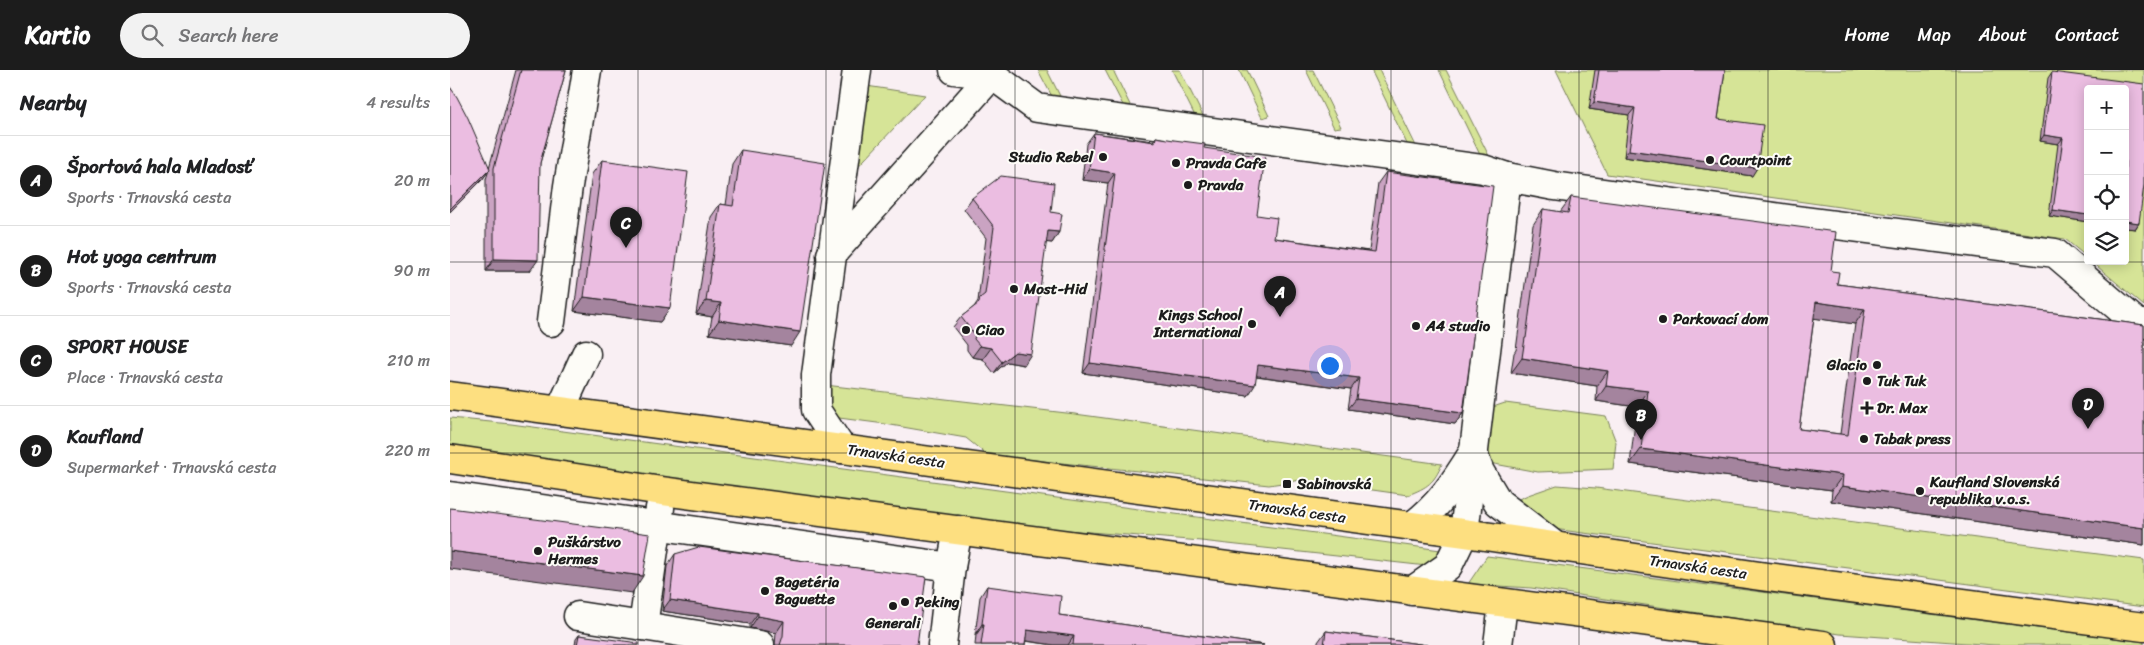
<!DOCTYPE html>
<meta charset="utf-8">
<style>
body{margin:0;font-family:Sriracha,sans-serif;background:#f2f2f2;color:#202124}
.controls{position:absolute;right:15px;top:15px;display:grid;overflow:hidden;border-radius:5px;box-shadow:0 2px 12px #0003}
.controls button{width:45px;height:45px;display:grid;place-items:center;padding:0;border:0;border-bottom:1px solid #e0e0e0;background:#fff;color:#202124;font:25px sans-serif}
.you{position:absolute;left:879px;top:295px;width:18px;height:18px;margin:-12px;border:4px solid #fff;border-radius:50%;background:#1a73e8;box-shadow:0 0 0 8px #1a73e833}
.badge{display:grid;place-items:center;width:32px;height:32px;border-radius:50%;background:#1c1c1c;color:#fff;font-size:16px;font-weight:700}
.pin{position:absolute;translate:-50% -41px;filter:drop-shadow(0 1px 2px #0008)}
.pin::after{content:'';position:absolute;top:26px;width:18px;height:15px;background:inherit;clip-path:polygon(0 0,100% 0,50% 100%)}
.list{margin:0;padding:0;list-style:none}
h2{display:flex;justify-content:space-between;align-items:center;height:65px;margin:0;padding:0 20px;font-size:21px}
h2 small{font-size:16px;font-weight:400;color:#757577}
.list li{display:grid;grid-template-columns:32px 1fr auto;gap:15px;align-items:center;box-sizing:border-box;height:90px;padding:0 20px;border-top:1px solid #e0e0e0}
.list b{display:block;font-size:19px;white-space:nowrap}
.list p{margin:0;font-size:16px;white-space:nowrap;color:#757577}
.list em{font-size:16px;font-style:normal;color:#757577}
.icon{flex:none;width:28px;height:28px;fill:none;stroke:currentColor;stroke-width:2;stroke-linecap:round;stroke-linejoin:round}
.map{position:relative;flex:none;width:1694px;height:575px;overflow:hidden}
header{display:flex;align-items:center;gap:30px;box-sizing:border-box;height:70px;padding:0 25px;background:#1c1c1c;color:#fff}
header strong{font-size:24px}
nav{display:flex;gap:28px;margin-inline-start:auto;font-size:18px}
.search{width:350px;height:45px;background:#f2f2f2;display:flex;align-items:center;gap:12px;box-sizing:border-box;padding:0 18px;border-radius:28px;color:#757577;font-size:19px}
main{display:flex}
aside{flex:1;background:#fff}
.map>svg:first-child{display:block}
</style>
<header>
<strong>Kartio</strong>
<div class="search"><svg class="icon" aria-label="search" viewBox="0 0 24 24"><circle cx="10" cy="10" r="6"/><path d="M15 15l6 6"/></svg>Search here</div>
<nav><a>Home</a><a>Map</a><a>About</a><a>Contact</a></nav>
</header>
<main>
<aside>
<h2>Nearby<small>4 results</small></h2>
<ul class="list">
<li><span class="badge">A</span><div><b>Športová hala Mladosť</b><p>Sports · Trnavská cesta</p></div><em>20 m</em></li>
<li><span class="badge">B</span><div><b>Hot yoga centrum</b><p>Sports · Trnavská cesta</p></div><em>90 m</em></li>
<li><span class="badge">C</span><div><b>SPORT HOUSE</b><p>Place · Trnavská cesta</p></div><em>210 m</em></li>
<li><span class="badge">D</span><div><b>Kaufland</b><p>Supermarket · Trnavská cesta</p></div><em>220 m</em></li>
</ul>
</aside>
<div class="map">
<svg width="1694" height="575" viewBox="0 0 1694 575">
<rect width="100%" height="100%" fill="#f9eff3"/>
<filter id="ink" filterUnits="userSpaceOnUse"><feTurbulence type="fractalNoise" baseFrequency=".02" numOctaves="2"/><feDisplacementMap in="SourceGraphic" scale="10" xChannelSelector="R" yChannelSelector="G"/><feConvolveMatrix kernelMatrix="1 2 1 2 8 2 1 2 1" color-interpolation-filters="sRGB"/></filter>
<g filter="url(#ink)">
<!-- green -->
<g fill="#d6e497" stroke="#79805a">
<polygon points="588,0 597,0 613,32 605,32"/>
<polygon points="655,0 663,0 682,39 675,39"/>
<polygon points="722,0 730,0 754,48 746,48"/>
<polygon points="789,0 797,0 819,46 812,48"/>
<polygon points="856,0 863,0 891,57 884,58"/>
<polygon points="921,0 929,0 966,76 958,76"/>
<polygon points="989,0 996,0 1040,88 1033,91"/>
<polygon points="1106,0 1694,0 1694,236 1641,191 1675,191 1675,19 1638,19 1638,188 1615,169 1157,104"/>
<polygon points="410,15 475,25 400,105"/>
<path d="M 375,315 L 625,344 L 992,394 C 984,413 978,417 958,425 L 851,410 L 819,415 L 537,385 L 516,368 L 435,354 L 389,348 L 376,336 Z"/>
<polygon points="1055,333 1156,346 1166,372 1163,399 1088,402 1039,393 1030,356 1037,339"/>
<polygon points="0,348 61,354 998,481 977,496 751,471 566,456 0,378"/>
<polygon points="1107,415 1146,418 1694,490 1694,537 1088,457 1057,434 1078,425"/>
<polygon points="1037,486 1694,572 1694,575 1545,575 1390,564 1081,518 1018,514"/>
</g>
<g fill="none" stroke-linecap="round" stroke-linejoin="round">
<!-- minor casing -->
<g stroke="#1c1c1c" stroke-width="31">
<g id="minor">
<polyline points="504,0 542,5 587,38 1033,99 1057,107 1104,116 1339,149 1605,183 1687,253 1694,254"/>
<polyline points="381,185 542,5"/>
<polyline points="101,252 118,116 137,0"/>
<polyline points="110,341 136,284"/>
<polyline points="392,379 366,340 366,305 407,0"/>
<polyline points="0,426 501,497"/>
<polyline points="210,438 193,556 310,575"/>
<path d="M 962,456 C 989,436 1005,412 1023,383 L 1030,402 L 1048,432 L 1104,475"/>
<polyline points="962,521 998,496 1014,463 1057,107"/>
<polyline points="128,546 193,556"/>
<polyline points="492,575 501,497 508,460"/>
<polyline points="1048,575 1053,534"/>
</g>
</g>
<!-- major casing -->
<g stroke="#1c1c1c" stroke-width="31">
<g id="major">
<polyline points="0,326 1014,463 1310,506 1694,557"/>
<polyline points="0,389 212,421 1373,575"/>
</g>
</g>
<!-- minor -->
<use href="#minor" stroke="#fdfcf7" stroke-width="28"/>
<!-- major -->
<use href="#major" stroke="#fddf80" stroke-width="28"/>
</g>
<!-- wall -->
<g fill="#caa3c2" stroke="#1c1c1c" fill-rule="evenodd">
<polygon points="66,0 116,0 90,93 80,201 36,201 36,109 39,100 32,110 0,142 0,17 39,98"/>
<polygon points="1145,0 1275,0 1268,49 1302,106 1174,87 1179,45 1139,39"/>
<polygon points="1602,2 1689,153 1685,159 1599,146 1608,74 1590,71 1598,8"/>
<polygon points="644,63 703,71 706,67 754,78 807,145 824,168 919,181 928,113 936,102 1013,343 1005,354 898,339 901,319 806,306 798,326 633,303 658,113 632,110 636,74"/>
<polygon points="291,80 341,276 259,264 262,247 246,244 261,147 270,134 276,135 282,94"/>
<polygon points="152,90 220,238 210,252 124,241 142,104"/>
<path d="M 1121,127 L 1381,201 L 1387,214 L 1694,255 L 1694,475 L 1381,431 L 1382,420 L 1180,394 L 1187,337 L 1146,331 L 1147,316 L 1061,303 L 1064,283 L 1066,280 L 1083,155 L 1093,139 L 1110,142 ZM 1364,248 L 1405,254 L 1390,364 L 1349,359 Z"/>
<polygon points="522,128 601,142 609,162 602,173 596,172 574,295 557,292 544,303 533,289 522,287 517,280 517,275 503,257 511,247 524,237 528,231 536,168 514,139"/>
<polygon points="225,484 467,575 325,575 326,563 300,558 300,554 212,541 217,496"/>
<polygon points="537,516 609,545 814,575 604,575 575,571 575,575 525,575 526,565 525,565 530,527"/>
<polygon points="876,561 977,575 868,575 868,572"/>
<polygon points="129,565 189,575 125,575 126,569"/>
</g>
<!-- shaded-wall -->
<g fill="#a4849e" stroke="#1c1c1c">
<polygon points="1144,32 1185,38 1179,45 1139,39"/>
<polygon points="1594,65 1613,68 1608,74 1590,71"/>
<polygon points="1179,80 1307,98 1302,106 1174,87"/>
<polygon points="40,99 32,110 0,142 0,139"/>
<polygon points="639,99 665,103 658,113 632,110"/>
<polygon points="1603,140 1638,145 1638,152 1599,146"/>
<polygon points="1675,151 1689,153 1685,159 1675,158"/>
<polygon points="598,161 609,162 602,173 590,172"/>
<polygon points="44,189 88,190 80,201 36,201"/>
<polygon points="134,227 220,238 210,252 124,241"/>
<polygon points="256,231 271,233 262,247 246,244"/>
<polygon points="1366,232 1415,239 1405,254 1355,247"/>
<polygon points="269,250 350,262 341,276 259,264"/>
<polygon points="530,276 541,278 533,289 522,287"/>
<polygon points="565,282 581,284 574,295 557,292 544,303 552,292"/>
<polygon points="1072,288 1158,301 1147,316 1061,303"/>
<polygon points="640,293 805,315 798,326 633,303"/>
<polygon points="808,295 909,308 901,319 801,305"/>
<polygon points="1156,316 1198,321 1187,337 1146,331"/>
<polygon points="906,329 1013,343 1005,354 898,339"/>
<polygon points="1191,379 1393,405 1382,420 1180,394"/>
<polygon points="1392,416 1694,458 1694,475 1381,431"/>
<polygon points="0,481 193,506 182,523 0,499"/>
<polygon points="220,530 308,543 300,554 212,541"/>
<polygon points="308,546 334,551 326,563 300,558"/>
<polygon points="532,554 534,554 526,565 525,565"/>
<polygon points="577,560 624,566 618,575 604,575 570,570"/>
</g>
<!-- building -->
<g fill="#ebbde1" stroke="#1c1c1c" fill-rule="evenodd">
<polygon points="71,0 116,0 90,93 88,190 44,189 44,98"/>
<polygon points="1149,0 1275,0 1268,49 1313,55 1307,98 1179,80 1185,38 1144,32"/>
<polygon points="1602,2 1694,14 1694,115 1689,153 1675,151 1675,19 1638,19 1638,145 1603,140 1613,68 1594,65"/>
<polygon points="0,17 7,27 18,48 40,99 0,139"/>
<polygon points="644,63 705,72 706,67 724,70 755,74 754,78 815,87 807,145 827,148 824,168 886,177 925,182 936,102 1043,116 1013,343 906,329 909,308 808,295 805,315 640,293 665,103 639,99"/>
<polygon points="291,80 375,93 350,262 269,250 271,233 256,231 270,134 283,136"/>
<polygon points="152,90 238,102 220,238 134,227"/>
<polygon points="551,106 604,113 601,142 612,144 609,162 598,161 581,284 565,282 552,292 541,278 530,276 524,269 525,265 511,247 529,233 530,228 535,224 544,157 522,128"/>
<path d="M 1121,127 L 1386,162 L 1381,201 L 1389,202 L 1387,214 L 1694,255 L 1694,458 L 1392,416 L 1393,405 L 1191,379 L 1198,321 L 1156,316 L 1158,301 L 1072,288 L 1075,268 L 1076,268 L 1093,139 L 1118,143 ZM 1366,232 L 1415,239 L 1398,365 L 1349,359 Z"/>
<polygon points="0,438 200,464 193,506 0,481"/>
<polygon points="249,477 476,507 467,575 330,575 333,566 334,551 308,546 308,543 220,530 225,484"/>
<polygon points="537,516 611,526 609,545 814,575 623,575 624,566 577,560 575,575 531,575 534,554 532,554"/>
<polygon points="876,561 977,575 874,575"/>
<polygon points="129,565 189,573 189,575 127,575"/>
</g>
</g>
<!-- grid -->
<path fill="none" stroke="#1c1c1c" stroke-width="1" stroke-opacity="0.55" d="M 188,0 L 188,575M 376,0 L 376,575M 565,0 L 565,575M 753,0 L 753,575M 941,0 L 941,575M 1129,0 L 1129,575M 1318,0 L 1318,575M 1506,0 L 1506,575M 0,192 L 1694,192M 0,383 L 1694,383"/>
<!-- markers -->
<g fill="#1c1c1c" stroke="#fdfcf7" stroke-width="2">
<circle cx="653" cy="87" r="5"/>
<circle cx="1260" cy="90" r="5"/>
<circle cx="726" cy="93" r="5"/>
<circle cx="738" cy="115" r="5"/>
<circle cx="564" cy="219" r="5"/>
<circle cx="1213" cy="249" r="5"/>
<circle cx="802" cy="254" r="5"/>
<circle cx="966" cy="256" r="5"/>
<circle cx="516" cy="260" r="5"/>
<circle cx="1427" cy="295" r="5"/>
<circle cx="1417" cy="311" r="5"/>
<path d="M1414.5 330.5h5v5h5v5h-5v5h-5v-5h-5v-5h5z"/>
<circle cx="1414" cy="369" r="5"/>
<rect x="832" y="409" width="10" height="10" rx="2.5"/>
<circle cx="1470" cy="421" r="5"/>
<circle cx="88" cy="481" r="5"/>
<circle cx="315" cy="521" r="5"/>
<circle cx="455" cy="532" r="5"/>
<circle cx="443" cy="536" r="5"/>
</g>
<g text-anchor="middle" stroke-width="4" stroke-linejoin="round" paint-order="stroke">
<!-- poi labels -->
<g font-size="15" font-weight="bold" fill="#1c1c1c" stroke="#fdfcf7" text-anchor="start">
<text x="643" y="92" text-anchor="end">Studio Rebel</text>
<text x="1270" y="95">Courtpoint</text>
<text x="736" y="98">Pravda Cafe</text>
<text x="748" y="120">Pravda</text>
<text x="574" y="224">Most-Hid</text>
<text x="792" y="250" text-anchor="end">Kings School<tspan x="792" dy="17">International</tspan></text>
<text x="1223" y="254">Parkovací dom</text>
<text x="976" y="261">A4 studio</text>
<text x="526" y="265">Ciao</text>
<text x="1417" y="300" text-anchor="end">Glacio</text>
<text x="1427" y="316">Tuk Tuk</text>
<text x="1427" y="343">Dr. Max</text>
<text x="1424" y="374">Tabak press</text>
<text x="1480" y="417">Kaufland Slovenská<tspan x="1480" dy="17">republika v.o.s.</tspan></text>
<text x="847" y="419">Sabinovská</text>
<text x="98" y="477">Puškárstvo<tspan x="98" dy="17">Hermes</tspan></text>
<text x="325" y="517">Bagetéria<tspan x="325" dy="17">Baguette</tspan></text>
<text x="465" y="537">Peking</text>
<text x="443" y="558" text-anchor="middle">Generali</text>
</g>
<!-- street labels -->
<g font-size="15" fill="#1c1c1c" stroke="#fdfcf7">
<text transform="translate(446 386) rotate(8)" y="5">Trnavská cesta</text>
<text transform="translate(847 441) rotate(8)" y="5">Trnavská cesta</text>
<text transform="translate(1248 497) rotate(8)" y="5">Trnavská cesta</text>
</g>
</g>
</svg>
<div class="controls">
<button>+</button>
<button>−</button>
<button><svg class="icon" aria-label="locate" viewBox="0 0 24 24"><circle cx="12" cy="12" r="6"/><path d="M12 2v4M12 18v4M2 12h4M18 12h4"/></svg></button>
<button><svg class="icon" aria-label="layers" viewBox="0 0 24 24"><path d="M12 4l9 5-9 5-9-5zM3 14l9 5 9-5"/></svg></button>
</div>
<div class="you"></div>
<div class="pin badge" style="left:830px;top:247px">A</div>
<div class="pin badge" style="left:1191px;top:370px">B</div>
<div class="pin badge" style="left:176px;top:178px">C</div>
<div class="pin badge" style="left:1638px;top:359px">D</div>
</div>
</main>
